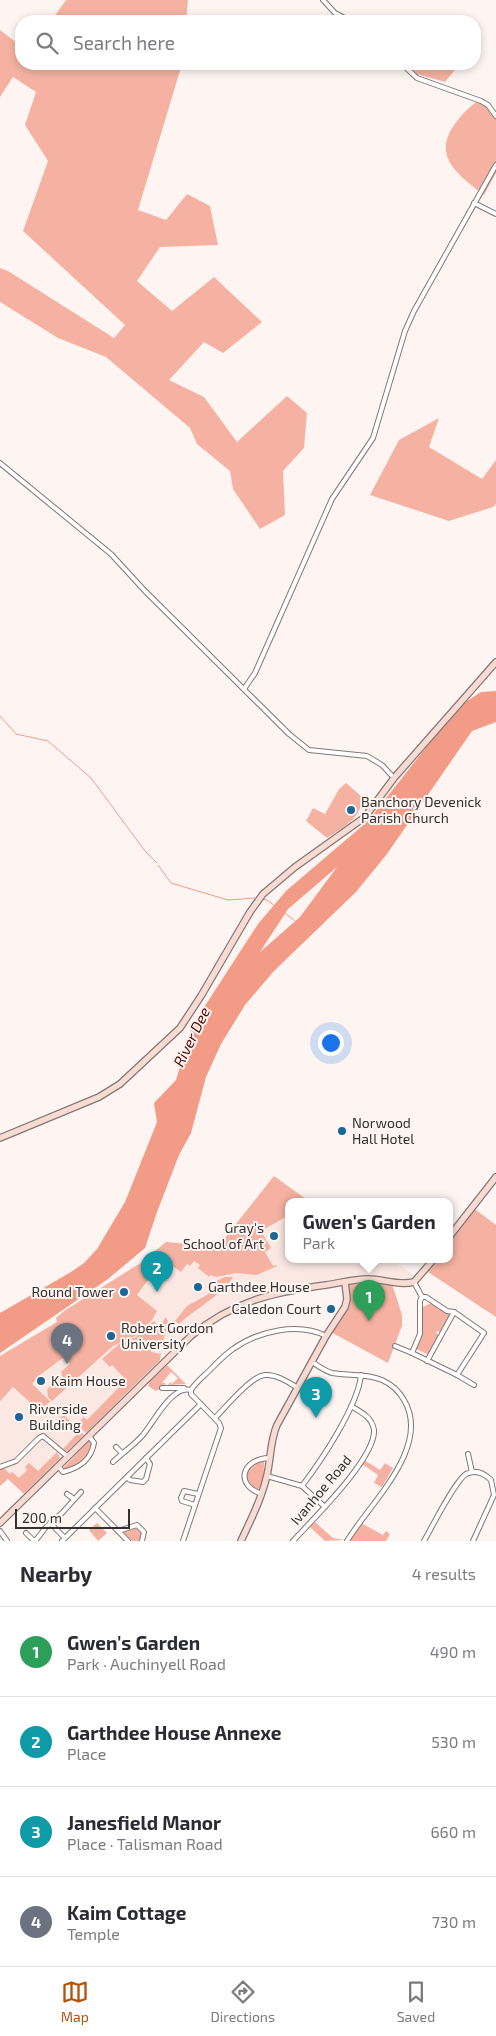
<!DOCTYPE html>
<meta charset="utf-8">
<style>
body{margin:0;font-family:"Exo 2",sans-serif;background:#f2f2f3;color:#2b2b33}
.scale{position:absolute;left:15px;bottom:12px;width:115px;box-sizing:border-box;padding-left:5px;border:2px solid #353130;border-top:0;font-size:14px;line-height:18px;white-space:nowrap;color:#353130;-webkit-text-stroke:4px #fef5f3;paint-order:stroke}
.you{position:absolute;left:330px;top:1042px;width:18px;height:18px;margin:-12px;border:4px solid #fff;border-radius:50%;background:#1a73e8;box-shadow:0 0 0 8px #1a73e833}
.badge{display:grid;place-items:center;width:32px;height:32px;border-radius:50%;background:#b45309;color:#fff;font-size:16px;font-weight:700}
.pin{position:absolute;translate:-50% -41px;filter:drop-shadow(0 1px 2px #0008)}
.pin::after{content:'';position:absolute;top:26px;width:18px;height:15px;background:inherit;clip-path:polygon(0 0,100% 0,50% 100%)}
.popup{position:absolute;left:285px;top:1198px;width:168px;height:65px;box-sizing:border-box;display:grid;place-content:center;border-radius:10px;background:#fff;filter:drop-shadow(0 1px 4px #0005);font-size:16px;white-space:nowrap;color:#7c7c81}
.popup b{font-size:19px;color:#2b2b33}
.popup::after{content:'';position:absolute;left:50%;top:100%;margin-left:-10px;border:10px solid transparent;border-top-color:#fff}
.list{margin:0;padding:0;list-style:none}
h2{display:flex;justify-content:space-between;align-items:center;height:65px;margin:0;padding:0 20px;font-size:21px}
h2 small{font-size:16px;font-weight:400;color:#7c7c81}
.list li{display:grid;grid-template-columns:32px 1fr auto;gap:15px;align-items:center;box-sizing:border-box;height:90px;padding:0 20px;border-top:1px solid #e1e1e2}
.list b{display:block;font-size:19px;white-space:nowrap}
.list p{margin:0;font-size:16px;white-space:nowrap;color:#7c7c81}
.list em{font-size:16px;font-style:normal;color:#7c7c81}
.icon{flex:none;width:28px;height:28px;fill:none;stroke:currentColor;stroke-width:2;stroke-linecap:round;stroke-linejoin:round}
.map{position:relative;flex:none;width:496px;height:1541px;overflow:hidden}
.search{position:absolute;background:#fff;box-shadow:0 2px 8px #0003;left:15px;right:15px;top:15px;height:55px;display:flex;align-items:center;gap:12px;box-sizing:border-box;padding:0 18px;border-radius:20px;color:#7c7c81;font-size:19px}
.sheet{height:425px;background:#fff}
nav{display:flex;justify-content:space-around;align-items:center;box-sizing:border-box;height:70px;border-top:1px solid #e1e1e2;background:#fff;font-size:14px;color:#7c7c81}
nav a{display:grid;justify-items:center;gap:2px}
nav .on{color:#b45309}
.map>svg:first-child{display:block}
</style>
<div class="map">
<svg width="496" height="1541" viewBox="0 0 496 1541">
<rect width="100%" height="100%" fill="#fef5f3"/>
<!-- built -->
<polygon fill="#fbe8e3" points="274,1176 310,1202 289,1202 289,1260 392,1260 417,1277 415,1279 403,1283 353,1278 318,1282 261,1293 236,1302 199,1325 165,1355 161,1354 160,1360 24,1494 8,1479 0,1486 0,1356 57,1322 56,1318 142,1262 166,1242 211,1246 220,1244"/>
<!-- green -->
<g fill="#f5b2a2">
<polygon points="66,0 188,0 186,21 51,21"/>
<polygon points="0,30 21,46 21,64 182,64 138,210 166,220 187,194 210,206 218,245 160,247 137,281 172,311 214,277 262,322 223,353 204,342 169,380 204,397 237,442 287,396 307,413 304,448 283,471 285,515 260,529 233,489 230,471 197,444 190,428 106,357 58,338 0,302 0,268 8,271 114,338 125,325 23,231 48,161 25,125 36,92 13,77 0,97"/>
<polygon points="408,64 460,64 445,82 417,74"/>
<path d="M 483,98 L 496,113 L 496,173 L 484,195 C 457,174 430,155 457,121 C 465,111 472,104 483,98 Z"/>
<polygon points="439,418 429,447 482,479 496,460 496,504 493,507 449,521 370,495 399,440"/>
<path d="M 346,783 L 361,796 C 364,818 342,828 327,838 L 306,821 L 313,808 L 325,814 L 339,789 Z"/>
<polygon points="274,1176 310,1202 289,1202 289,1215 261,1231 271,1248 265,1252 273,1266 276,1265 277,1266 257,1275 236,1273 216,1277 211,1275 209,1277 198,1268 200,1265 194,1261 190,1266 187,1264 181,1272 170,1264 165,1271 158,1266 137,1295 157,1311 152,1320 135,1336 113,1346 52,1401 48,1397 47,1390 55,1380 58,1383 63,1379 61,1372 70,1364 64,1357 40,1375 32,1384 51,1402 48,1403 41,1412 13,1387 0,1401 0,1356 57,1322 56,1318 64,1311 142,1262 166,1242 211,1246 220,1244"/>
<polygon points="472,1207 496,1225 496,1317 425,1270 433,1260 449,1260 449,1237"/>
<path d="M 225,1277 L 233,1277 L 225,1290 L 224,1288 C 210,1302 193,1311 179,1324 L 175,1321 L 187,1306 L 207,1295 L 216,1285 L 214,1282 Z"/>
<polygon points="362,1280 392,1284 402,1315 402,1326 388,1363 329,1331 345,1307 345,1282"/>
<polygon points="431,1303 449,1314 449,1317 440,1332 437,1331 436,1333 438,1334 439,1337 429,1355 416,1349 422,1329 421,1308"/>
<polygon points="166,1317 169,1325 164,1337 163,1347 154,1345 151,1352 161,1354 160,1360 86,1433 77,1424 84,1417 87,1420 126,1380 112,1365 110,1367 102,1359 119,1344 136,1337 154,1321 159,1327"/>
<polygon points="167,1365 186,1384 168,1385 170,1382 172,1384 178,1378 171,1372 162,1383 165,1383 165,1386 156,1391 148,1386 150,1381"/>
<polygon points="64,1415 84,1435 67,1451 64,1451 47,1433 63,1449 76,1435 62,1421 60,1423 59,1418"/>
<path d="M 90,1440 L 92,1443 C 90,1457 78,1467 65,1470 L 63,1468 Z"/>
<polygon points="57,1452 60,1458 24,1494 8,1479 0,1486 0,1468 3,1467 10,1474 12,1472 19,1478 27,1470 25,1467 29,1463 38,1471"/>
<path d="M 260,1460 L 264,1461 C 264,1470 264,1483 257,1491 C 248,1484 243,1479 249,1467 Z"/>
<polygon points="364,1460 380,1470 385,1463 393,1468 382,1487 374,1483 378,1475 362,1464"/>
<polygon points="315,1522 333,1538 345,1540 325,1541 310,1527"/>
<polygon points="97,1523 107,1533 98,1541 89,1530"/>
<polygon points="361,1523 383,1535 386,1531 390,1534 386,1541 350,1541"/>
<polygon points="134,1527 143,1533 141,1541 132,1541 124,1533 125,1530"/>
</g>
<!-- water -->
<path fill="#f29b87" fill-rule="evenodd" d="M 496,691 L 496,722 L 472,731 L 387,854 L 356,892 L 274,971 L 245,1005 L 221,1044 L 206,1077 L 191,1133 L 179,1155 L 157,1212 L 145,1248 L 108,1279 L 0,1353 L 0,1313 L 71,1272 L 84,1263 L 97,1249 L 125,1202 L 157,1122 L 154,1103 L 176,1080 L 192,1026 L 258,924 L 286,891 L 368,821 L 458,707 L 481,692 ZM 337,867 L 300,917 L 260,952 L 288,909 Z"/>
<g fill="none" stroke-linecap="round" stroke-linejoin="round">
<!-- stream -->
<g stroke="#f29b87" stroke-width="1">
<polyline points="0,716 16,734 48,741 91,778 145,851 157,863"/>
<polyline points="158,865 171,883 228,900 255,898"/>
<polyline points="263,899 267,900 275,906"/>
<polyline points="285,913 295,921"/>
</g>
<!-- street casing -->
<g stroke="#817876" stroke-width="6">
<g id="street">
<polyline points="323,0 335,13 350,21"/>
<polyline points="402,64 417,78 481,101 488,105 496,116"/>
<polyline points="474,203 496,214"/>
<polyline points="0,463 111,554 145,591 289,734 309,750 367,756 382,765 394,778"/>
<polyline points="244,689 255,673 332,499 373,438 405,331 414,311 496,165"/>
<polyline points="414,1282 422,1297 420,1301 420,1334 412,1353 457,1375 484,1333 454,1312 447,1311 426,1297 422,1297"/>
<polyline points="395,1346 412,1353"/>
<polyline points="427,1361 454,1312"/>
<path d="M 312,1362 C 318,1366 325,1371 332,1373 C 349,1376 366,1373 382,1380 C 391,1384 399,1391 404,1400 C 432,1447 370,1503 347,1541"/>
<polyline points="457,1375 474,1385"/>
<polyline points="162,1388 184,1388"/>
<path d="M 191,1390 C 196,1382 204,1376 210,1370 C 217,1363 224,1355 233,1349 C 258,1331 298,1322 326,1336"/>
<path d="M 215,1418 C 225,1408 251,1376 265,1375 C 276,1374 288,1382 298,1388"/>
<polyline points="116,1447 122,1453"/>
<polyline points="468,1454 472,1472"/>
<path d="M 113,1462 C 122,1453 133,1446 142,1436 C 153,1424 172,1384 191,1390"/>
<path d="M 58,1466 L 63,1472 C 80,1468 91,1460 94,1443 L 89,1436"/>
<polyline points="0,1467 16,1461 39,1438 43,1436 68,1457"/>
<polyline points="267,1476 302,1486 325,1507"/>
<polyline points="127,1477 130,1480 143,1482 146,1479 150,1464 146,1458"/>
<path d="M 302,1486 C 321,1461 358,1406 361,1375"/>
<polyline points="67,1494 74,1499"/>
<path d="M 262,1494 C 234,1485 242,1459 269,1458"/>
<polyline points="195,1505 182,1501 181,1498 184,1491 198,1494"/>
<polyline points="95,1508 128,1541"/>
<polyline points="50,1523 65,1538"/>
<polyline points="0,1531 7,1541"/>
<polyline points="118,1531 137,1525 144,1532 142,1541"/>
<polyline points="26,1533 33,1540 36,1540 46,1527 62,1513 81,1492"/>
<polyline points="62,1541 201,1404"/>
<polyline points="183,1541 221,1428 219,1423 191,1394 191,1390"/>
<path d="M 293,1541 C 312,1520 376,1458 374,1430 C 372,1417 361,1412 351,1406"/>
<path d="M 424,1541 C 432,1527 455,1481 466,1474 C 476,1469 484,1473 491,1480 L 494,1495 L 473,1541"/>
</g>
</g>
<!-- secondary casing -->
<g stroke="#817876" stroke-width="8">
<g id="secondary">
<polyline points="0,1138 99,1097 120,1084 180,1028 201,996 250,912 263,894 295,867 365,817 394,778 496,662"/>
<polyline points="449,1237 496,1177"/>
<path d="M 0,1523 L 191,1336 C 233,1301 274,1292 326,1285 C 340,1283 354,1279 368,1279 C 384,1279 398,1286 414,1282 L 433,1260"/>
<path d="M 241,1541 C 251,1519 262,1498 267,1475 C 271,1458 270,1441 277,1425 L 326,1336 L 345,1307 L 347,1299 L 345,1282"/>
</g>
</g>
<!-- street -->
<use href="#street" stroke="#fff" stroke-width="4"/>
<!-- secondary -->
<use href="#secondary" stroke="#fadbd4" stroke-width="5.5"/>
</g>
<!-- markers -->
<g fill="#1a6699" stroke="#fef5f3" stroke-width="2">
<circle cx="351" cy="810" r="5"/>
<circle cx="342" cy="1131" r="5"/>
<circle cx="274" cy="1236" r="5"/>
<circle cx="198" cy="1287" r="5"/>
<circle cx="124" cy="1292" r="5"/>
<circle cx="331" cy="1309" r="5"/>
<circle cx="111" cy="1336" r="5"/>
<circle cx="41" cy="1381" r="5"/>
<circle cx="19" cy="1417" r="5"/>
</g>
<g text-anchor="middle" stroke-width="4" stroke-linejoin="round" paint-order="stroke">
<!-- poi labels -->
<g font-size="14" fill="#353130" stroke="#fef5f3" text-anchor="start">
<text x="361" y="807">Banchory Devenick<tspan x="361" dy="16">Parish Church</tspan></text>
<text x="352" y="1128">Norwood<tspan x="352" dy="16">Hall Hotel</tspan></text>
<text x="264" y="1233" text-anchor="end">Gray's<tspan x="264" dy="16">School of Art</tspan></text>
<text x="208" y="1292">Garthdee House</text>
<text x="114" y="1297" text-anchor="end">Round Tower</text>
<text x="321" y="1314" text-anchor="end">Caledon Court</text>
<text x="121" y="1333">Robert Gordon<tspan x="121" dy="16">University</tspan></text>
<text x="51" y="1386">Kaim House</text>
<text x="29" y="1414">Riverside<tspan x="29" dy="16">Building</tspan></text>
</g>
<!-- street labels -->
<g font-size="14" fill="#353130" stroke="#fef5f3">
<text transform="translate(321 1490) rotate(-50)" y="5">Ivanhoe Road</text>
</g>
<!-- water labels -->
<g font-size="15" font-style="italic" fill="#580b00" stroke="#fef5f3">
<text transform="translate(192 1037) rotate(-64)" y="5">River Dee</text>
</g>
</g>
</svg>
<div class="scale">200 m</div>
<div class="you"></div>
<div class="pin badge" style="left:369px;top:1321px;background:#2e9e5b">1</div>
<div class="popup"><b>Gwen's Garden</b>Park</div>
<div class="pin badge" style="left:157px;top:1292px;background:#0f9aa8">2</div>
<div class="pin badge" style="left:316px;top:1418px;background:#0f9aa8">3</div>
<div class="pin badge" style="left:67px;top:1364px;background:#6b7280">4</div>
<div class="search"><svg class="icon" aria-label="search" viewBox="0 0 24 24"><circle cx="10" cy="10" r="6"/><path d="M15 15l6 6"/></svg>Search here</div>
</div>
<section class="sheet">
<h2>Nearby<small>4 results</small></h2>
<ul class="list">
<li><span class="badge" style="background:#2e9e5b">1</span><div><b>Gwen's Garden</b><p>Park · Auchinyell Road</p></div><em>490 m</em></li>
<li><span class="badge" style="background:#0f9aa8">2</span><div><b>Garthdee House Annexe</b><p>Place</p></div><em>530 m</em></li>
<li><span class="badge" style="background:#0f9aa8">3</span><div><b>Janesfield Manor</b><p>Place · Talisman Road</p></div><em>660 m</em></li>
<li><span class="badge" style="background:#6b7280">4</span><div><b>Kaim Cottage</b><p>Temple</p></div><em>730 m</em></li>
</ul>
</section>
<nav>
<a class="on"><svg class="icon" aria-label="map" viewBox="0 0 24 24"><path d="M3 6l6-2 6 2 6-2v14l-6 2-6-2-6 2zM9 4v14M15 6v14"/></svg>Map</a>
<a><svg class="icon" aria-label="directions" viewBox="0 0 24 24"><path d="M12 3l9 9-9 9-9-9zM9 14v-3h6M13 9l2 2-2 2"/></svg>Directions</a>
<a><svg class="icon" aria-label="saved" viewBox="0 0 24 24"><path d="M7 4h10v16l-5-4-5 4z"/></svg>Saved</a>
</nav>
